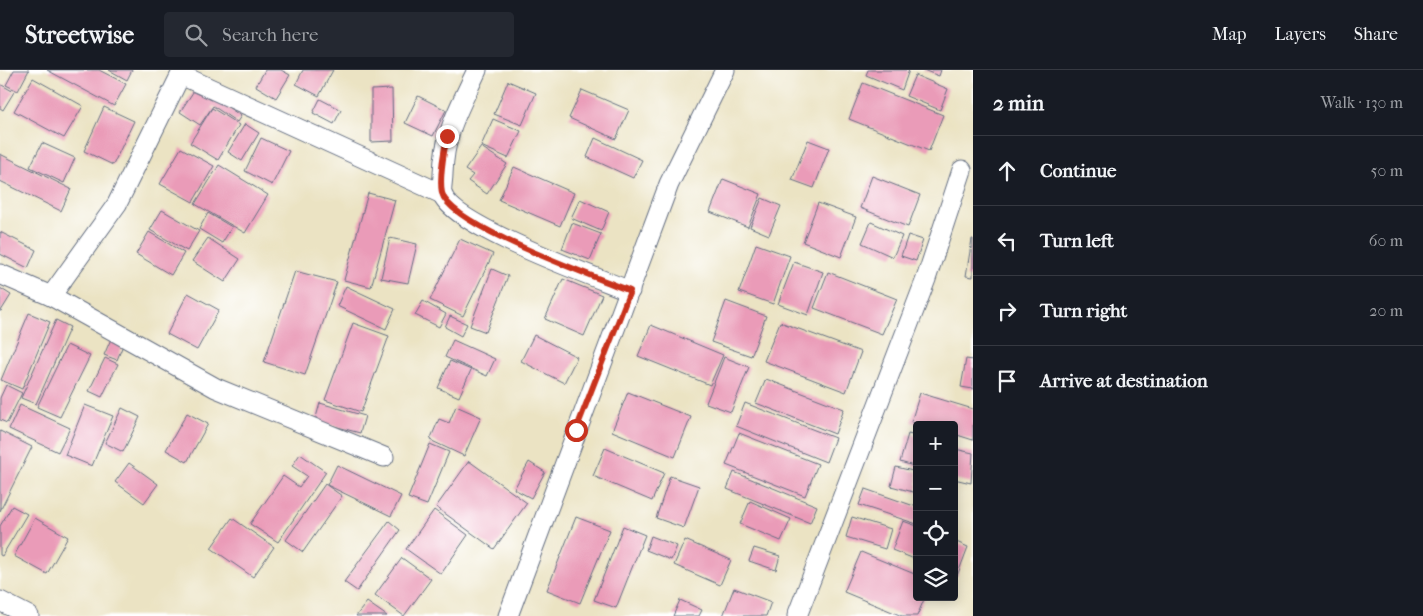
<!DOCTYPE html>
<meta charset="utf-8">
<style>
body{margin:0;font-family:"IM FELL French Canon",serif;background:#242831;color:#f1f3f6}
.controls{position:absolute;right:15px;bottom:15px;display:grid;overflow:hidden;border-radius:5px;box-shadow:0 2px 12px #0003}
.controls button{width:45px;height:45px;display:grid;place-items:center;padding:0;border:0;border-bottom:1px solid #363941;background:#171b24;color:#f1f3f6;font:25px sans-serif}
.stop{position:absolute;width:15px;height:15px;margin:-11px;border:4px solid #c8321e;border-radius:50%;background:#fff}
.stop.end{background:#c8321e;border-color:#fff;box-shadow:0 1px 5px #0008}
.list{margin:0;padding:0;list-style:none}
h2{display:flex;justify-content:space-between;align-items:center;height:65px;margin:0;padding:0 20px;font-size:21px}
h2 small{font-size:16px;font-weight:400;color:#9ea1a6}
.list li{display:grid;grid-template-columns:32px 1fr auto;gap:15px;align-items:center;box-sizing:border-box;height:70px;padding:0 20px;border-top:1px solid #363941}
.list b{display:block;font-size:19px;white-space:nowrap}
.list em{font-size:16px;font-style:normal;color:#9ea1a6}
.icon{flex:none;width:28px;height:28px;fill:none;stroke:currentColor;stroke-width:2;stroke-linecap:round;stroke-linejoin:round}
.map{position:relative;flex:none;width:973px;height:546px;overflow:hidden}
header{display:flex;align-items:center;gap:30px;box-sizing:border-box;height:70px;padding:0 25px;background:#171b24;border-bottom:1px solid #363941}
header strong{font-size:24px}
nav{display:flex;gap:28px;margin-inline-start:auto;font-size:18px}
.search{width:350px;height:45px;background:#242831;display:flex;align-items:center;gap:12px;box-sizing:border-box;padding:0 18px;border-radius:5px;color:#9ea1a6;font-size:19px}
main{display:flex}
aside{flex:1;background:#171b24}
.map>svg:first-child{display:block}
</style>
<header>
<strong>Streetwise</strong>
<div class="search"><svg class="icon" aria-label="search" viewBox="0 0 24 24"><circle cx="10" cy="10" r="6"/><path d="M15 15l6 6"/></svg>Search here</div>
<nav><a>Map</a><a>Layers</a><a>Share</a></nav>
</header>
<main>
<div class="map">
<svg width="973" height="546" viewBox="0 0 973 546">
<rect width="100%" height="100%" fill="#fff"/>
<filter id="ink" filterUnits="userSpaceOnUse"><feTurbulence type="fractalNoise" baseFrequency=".02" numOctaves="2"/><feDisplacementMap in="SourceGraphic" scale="10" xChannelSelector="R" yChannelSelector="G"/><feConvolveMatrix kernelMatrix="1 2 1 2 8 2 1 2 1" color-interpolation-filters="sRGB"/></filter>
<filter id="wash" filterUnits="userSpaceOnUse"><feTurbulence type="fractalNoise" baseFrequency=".0096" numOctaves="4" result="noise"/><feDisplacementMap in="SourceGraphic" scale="20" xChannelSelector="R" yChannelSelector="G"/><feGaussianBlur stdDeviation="1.12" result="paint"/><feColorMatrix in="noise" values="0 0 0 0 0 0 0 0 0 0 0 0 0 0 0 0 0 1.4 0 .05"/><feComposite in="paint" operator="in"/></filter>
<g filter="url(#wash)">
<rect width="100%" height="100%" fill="#ebe3c3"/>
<g id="blocks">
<!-- building -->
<g fill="#ea9bb8">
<polygon points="14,0 29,0 18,21 6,15"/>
<polygon points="47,0 99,0 126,14 114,36"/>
<polygon points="109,0 132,0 127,10"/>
<polygon points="265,0 281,0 290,5 276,28 256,16"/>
<polygon points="303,0 333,0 319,26 296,14"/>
<polygon points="868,0 909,0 902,20 866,5"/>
<polygon points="923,0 941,0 939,6"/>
<polygon points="915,5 948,19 940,40 906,26"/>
<polygon points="33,8 83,36 64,68 14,41"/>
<polygon points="508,11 536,23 522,55 494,44"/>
<polygon points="863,13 943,45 929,81 849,49"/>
<polygon points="0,14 14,22 3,40 0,38"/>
<polygon points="197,16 241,46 237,52 213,36 200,55 180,42"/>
<polygon points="392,19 393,71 371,72 371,20"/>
<polygon points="582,20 629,40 616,69 569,48"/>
<polygon points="418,26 446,40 433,66 405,53"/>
<polygon points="320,29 341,40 334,54 313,43"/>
<polygon points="104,37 134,51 113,95 84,81"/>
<polygon points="212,38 239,55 218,90 190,73"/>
<polygon points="493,49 521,61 508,88 481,76"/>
<polygon points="245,54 259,63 242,91 228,82"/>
<polygon points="261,68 289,81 272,115 245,101"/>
<polygon points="595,68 642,90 633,108 587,87"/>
<polygon points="808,70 829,78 814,118 792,110"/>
<polygon points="42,73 75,88 64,113 30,97"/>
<polygon points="481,77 507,94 487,124 468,111 473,105 465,100"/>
<polygon points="181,78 214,96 193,132 160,114"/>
<polygon points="0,84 71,119 61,141 0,111"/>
<polygon points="219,95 268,125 245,163 195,134"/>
<polygon points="514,97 574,123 560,156 499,130"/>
<polygon points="872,106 920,125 908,157 860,138"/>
<polygon points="723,109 761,124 748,157 710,142"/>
<polygon points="368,123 395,130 371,217 344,210"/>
<polygon points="762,128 781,136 769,165 750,157"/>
<polygon points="580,129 609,142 601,161 571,148"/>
<polygon points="818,133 856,147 841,187 803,172"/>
<polygon points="162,140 199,161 187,181 150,160"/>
<polygon points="208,143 232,157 222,173 199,159"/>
<polygon points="871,152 902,166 893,187 862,173"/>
<polygon points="572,153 601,164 590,190 562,179"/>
<polygon points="0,162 36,180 28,198 0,184"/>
<polygon points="149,162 184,183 171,205 136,184"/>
<polygon points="908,165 923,170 916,191 901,186"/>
<polygon points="208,168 240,189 225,212 192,191"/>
<polygon points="390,168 417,174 408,213 381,208"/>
<polygon points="460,169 493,184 463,246 430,230"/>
<polygon points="972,169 973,169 973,207 966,206"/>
<polygon points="756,174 790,186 773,234 739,222"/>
<polygon points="794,192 823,202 808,245 778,234"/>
<polygon points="492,199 508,206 486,262 470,256"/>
<polygon points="295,201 337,212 305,305 264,292"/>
<polygon points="828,202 897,229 882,264 814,238"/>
<polygon points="563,209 602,225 584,266 545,249"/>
<polygon points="346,216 395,239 386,259 337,236"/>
<polygon points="0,218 11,225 1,241 0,241"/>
<polygon points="188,223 219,240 197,280 167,264"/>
<polygon points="423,231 446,244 439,257 415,245"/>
<polygon points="726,231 766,246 751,286 711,272"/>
<polygon points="29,243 50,252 22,319 1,310"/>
<polygon points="450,246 467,254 461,266 445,257"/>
<polygon points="56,250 70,257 36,334 21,328"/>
<polygon points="780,252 861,282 846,322 764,291"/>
<polygon points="353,253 389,266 361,342 325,330"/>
<polygon points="651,255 723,285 710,315 638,286"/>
<polygon points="534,265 577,287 564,313 521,291"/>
<polygon points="111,269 123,275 117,290 104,285"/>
<polygon points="453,270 495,289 487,306 445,287"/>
<polygon points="67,275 90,286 60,347 37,337"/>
<polygon points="724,287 749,297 731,342 706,333"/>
<polygon points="105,288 118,294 102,327 89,321"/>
<polygon points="966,289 973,290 973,319 961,317"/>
<polygon points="450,291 471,300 459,327 438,318"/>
<polygon points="766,309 844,339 835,364 756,333"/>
<polygon points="6,315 22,323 7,353 0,350 0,328"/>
<polygon points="628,322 691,347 675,387 612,361"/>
<polygon points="920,323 973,339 973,370 954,364 954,355 922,355 911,352"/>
<polygon points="320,333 365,346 360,363 315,351"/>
<polygon points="745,333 835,368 826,392 736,356"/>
<polygon points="20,335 70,358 58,382 9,359"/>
<polygon points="85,335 113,346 92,396 65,385"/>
<polygon points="456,336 481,347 464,386 430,370 439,349 449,353"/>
<polygon points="122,338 140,347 123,382 105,373"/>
<polygon points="187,343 208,354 187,392 166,380"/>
<polygon points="0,361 32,377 0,441"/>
<polygon points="739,363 818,394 805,426 726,395"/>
<polygon points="908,364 917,366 917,397 900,392"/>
<polygon points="430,374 449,382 427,435 408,428"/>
<polygon points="605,378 664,403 652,431 593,406"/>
<polygon points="955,379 973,383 971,413 954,409"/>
<polygon points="300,384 326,402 278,472 250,454 283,406 299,417 307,406 292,396"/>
<polygon points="469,391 527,433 494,479 436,437"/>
<polygon points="529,392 545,402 531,428 514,419"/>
<polygon points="129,393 158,414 144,433 115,412"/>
<polygon points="337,395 401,426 391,446 327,415"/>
<polygon points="896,397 917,402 917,423 891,416"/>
<polygon points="734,402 817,436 810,453 727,419"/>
<polygon points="670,406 699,416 684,458 656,448"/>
<polygon points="325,414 342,426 303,482 286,470"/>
<polygon points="865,419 917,437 917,454 859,435"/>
<polygon points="750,431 791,449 781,471 740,454"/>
<polygon points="12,436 27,444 2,486 0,485 0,456"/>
<polygon points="434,440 468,465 441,504 406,479"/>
<polygon points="576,447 610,460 580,533 547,520"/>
<polygon points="852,447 891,459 885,479 846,467"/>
<polygon points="35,448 68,467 47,504 14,486"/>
<polygon points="232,448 274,477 253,507 211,478"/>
<polygon points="389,451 400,460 357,521 344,512"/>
<polygon points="903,451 917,456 917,490 892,480"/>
<polygon points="623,456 645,465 616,538 594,530"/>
<polygon points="651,466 677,476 671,490 646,480"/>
<polygon points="685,470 731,490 720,515 674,495"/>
<polygon points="954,471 968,477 957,506 954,505"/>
<polygon points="754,478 780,486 776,500 749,491"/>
<polygon points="861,482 917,505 917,527 925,527 917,546 902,546 844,522"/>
<polygon points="402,488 431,509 404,546 375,525"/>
<polygon points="734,518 771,532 766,546 723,546"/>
<polygon points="680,530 702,540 699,546 673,546"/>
<polygon points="367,532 387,546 356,546"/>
</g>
</g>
</g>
<g filter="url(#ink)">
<use href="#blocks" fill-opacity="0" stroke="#646e81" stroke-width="1"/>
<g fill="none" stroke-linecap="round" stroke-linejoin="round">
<!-- street casing -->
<g stroke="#646e81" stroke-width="21">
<g id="street">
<path d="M 477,0 C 460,37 444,62 443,104 C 443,110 441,118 442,123 C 451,156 596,207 630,221"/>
<polyline points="181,5 442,124"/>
<polyline points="0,204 51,226 216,318 384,387"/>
<polyline points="51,226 117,134 183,0"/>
<polyline points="0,531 29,546"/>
<polyline points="508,546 669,114 725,0"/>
<polyline points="797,546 926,209 962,100"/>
</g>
</g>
<!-- street -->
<use href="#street" stroke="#fff" stroke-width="19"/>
</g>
</g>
<g fill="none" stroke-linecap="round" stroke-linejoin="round" filter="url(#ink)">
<!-- route -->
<path stroke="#c8321e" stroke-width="6" d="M 447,66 C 444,81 439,108 442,123 C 450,156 597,207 630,221 L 576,360"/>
</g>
</svg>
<div class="controls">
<button>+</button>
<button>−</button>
<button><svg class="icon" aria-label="locate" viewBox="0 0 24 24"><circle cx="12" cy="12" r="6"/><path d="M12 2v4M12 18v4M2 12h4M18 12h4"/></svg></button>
<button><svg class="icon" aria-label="layers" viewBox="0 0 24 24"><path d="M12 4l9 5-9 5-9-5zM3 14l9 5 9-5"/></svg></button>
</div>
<div class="stop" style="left:576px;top:360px"></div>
<div class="stop end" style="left:447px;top:66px"></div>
</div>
<aside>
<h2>2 min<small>Walk · 130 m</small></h2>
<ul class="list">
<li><svg class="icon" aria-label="ahead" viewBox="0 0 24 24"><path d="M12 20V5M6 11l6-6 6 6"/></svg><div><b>Continue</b></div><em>50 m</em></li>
<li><svg class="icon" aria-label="left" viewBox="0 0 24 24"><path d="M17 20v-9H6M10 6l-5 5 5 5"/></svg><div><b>Turn left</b></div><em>60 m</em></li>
<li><svg class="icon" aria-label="right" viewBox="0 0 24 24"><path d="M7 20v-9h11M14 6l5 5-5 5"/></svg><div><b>Turn right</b></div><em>20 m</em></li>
<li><svg class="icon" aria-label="arrive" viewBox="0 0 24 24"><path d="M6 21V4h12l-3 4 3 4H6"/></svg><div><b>Arrive at destination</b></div></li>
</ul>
</aside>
</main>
